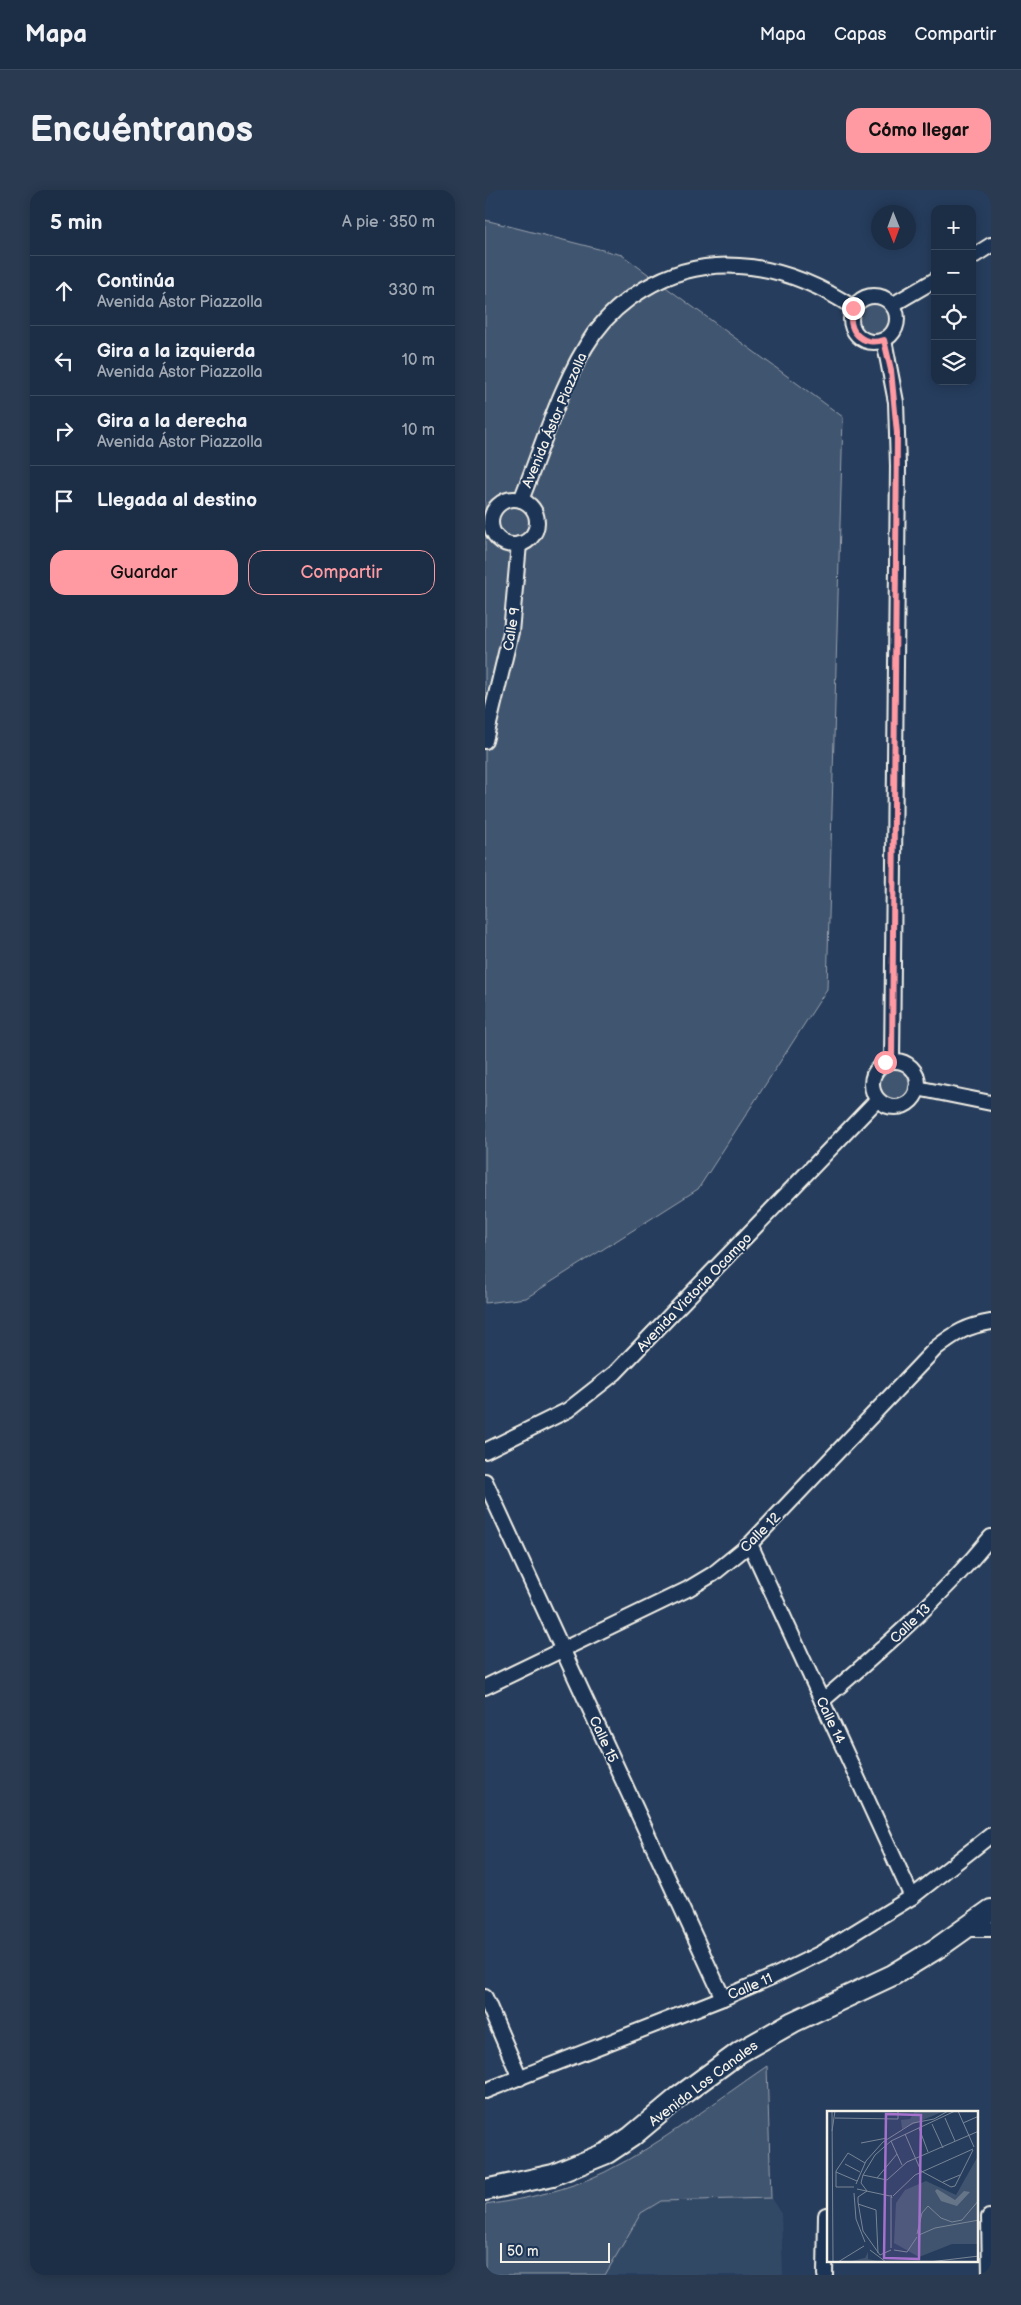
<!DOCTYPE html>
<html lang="es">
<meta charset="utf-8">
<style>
body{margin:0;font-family:"Balsamiq Sans",sans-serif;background:#293a51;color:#f1f3f6}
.controls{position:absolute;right:15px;top:15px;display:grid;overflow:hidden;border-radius:10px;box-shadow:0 2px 12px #0003}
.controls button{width:45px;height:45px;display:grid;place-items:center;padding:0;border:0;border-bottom:1px solid #3a4a5f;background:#1c2e46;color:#f1f3f6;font:25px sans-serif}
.compass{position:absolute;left:386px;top:15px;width:45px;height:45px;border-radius:50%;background:#1c2e46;box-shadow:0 2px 12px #0003;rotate:179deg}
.scale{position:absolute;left:15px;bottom:12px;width:110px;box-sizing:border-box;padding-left:5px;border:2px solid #f4f1e8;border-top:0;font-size:14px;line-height:18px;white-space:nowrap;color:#f4f1e8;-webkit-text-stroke:4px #1d3557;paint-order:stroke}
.stop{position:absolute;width:15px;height:15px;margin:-11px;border:4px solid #ff9aa2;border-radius:50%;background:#fff}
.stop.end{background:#ff9aa2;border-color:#fff;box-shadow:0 1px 5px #0008}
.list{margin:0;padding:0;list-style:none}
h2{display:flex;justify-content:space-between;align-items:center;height:65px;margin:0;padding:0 20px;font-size:21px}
h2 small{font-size:16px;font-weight:400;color:#a0a8b3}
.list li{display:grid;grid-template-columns:32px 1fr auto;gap:15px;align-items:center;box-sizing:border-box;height:70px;padding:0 20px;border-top:1px solid #3a4a5f}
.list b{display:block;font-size:19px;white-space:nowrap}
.list p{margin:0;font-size:16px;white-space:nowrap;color:#a0a8b3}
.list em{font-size:16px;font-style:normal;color:#a0a8b3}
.actions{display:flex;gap:10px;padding:15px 20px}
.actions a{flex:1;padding:11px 0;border:1px solid #ff9aa2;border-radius:15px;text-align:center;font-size:18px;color:#ff9aa2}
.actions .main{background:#ff9aa2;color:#111}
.icon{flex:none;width:28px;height:28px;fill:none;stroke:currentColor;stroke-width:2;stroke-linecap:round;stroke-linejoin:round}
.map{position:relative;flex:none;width:506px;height:2085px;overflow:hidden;border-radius:15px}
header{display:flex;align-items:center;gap:30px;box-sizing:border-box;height:70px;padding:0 25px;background:#1c2e46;border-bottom:1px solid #3a4a5f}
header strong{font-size:24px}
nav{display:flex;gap:28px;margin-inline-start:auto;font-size:18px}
.intro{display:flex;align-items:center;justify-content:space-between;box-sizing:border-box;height:120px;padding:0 30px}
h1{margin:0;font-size:35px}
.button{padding:12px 22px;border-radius:15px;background:#ff9aa2;color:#111;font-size:18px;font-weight:700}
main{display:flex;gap:30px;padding:0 30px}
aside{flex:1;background:#1c2e46;border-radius:15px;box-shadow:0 2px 12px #0003}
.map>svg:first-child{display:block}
</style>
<header>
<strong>Mapa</strong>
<nav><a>Mapa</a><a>Capas</a><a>Compartir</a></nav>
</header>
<div class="intro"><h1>Encuéntranos</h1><a class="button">Cómo llegar</a></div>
<main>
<aside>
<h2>5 min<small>A pie · 350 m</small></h2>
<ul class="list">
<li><svg class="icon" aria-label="ahead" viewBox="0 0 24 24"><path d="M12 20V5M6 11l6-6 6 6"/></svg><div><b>Continúa</b><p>Avenida Ástor Piazzolla</p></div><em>330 m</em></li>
<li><svg class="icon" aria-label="left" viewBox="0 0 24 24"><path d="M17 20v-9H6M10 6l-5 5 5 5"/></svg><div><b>Gira a la izquierda</b><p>Avenida Ástor Piazzolla</p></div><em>10 m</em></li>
<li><svg class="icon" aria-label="right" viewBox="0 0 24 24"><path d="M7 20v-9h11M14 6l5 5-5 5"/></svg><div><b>Gira a la derecha</b><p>Avenida Ástor Piazzolla</p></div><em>10 m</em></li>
<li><svg class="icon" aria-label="arrive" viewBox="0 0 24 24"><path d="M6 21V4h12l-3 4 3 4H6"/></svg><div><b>Llegada al destino</b></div></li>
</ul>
<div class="actions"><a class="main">Guardar</a><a>Compartir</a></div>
</aside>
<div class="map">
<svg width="506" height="2085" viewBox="0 0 506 2085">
<rect width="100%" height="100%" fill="#263d5d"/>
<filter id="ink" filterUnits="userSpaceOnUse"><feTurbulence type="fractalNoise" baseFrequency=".02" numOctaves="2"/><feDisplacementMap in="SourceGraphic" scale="10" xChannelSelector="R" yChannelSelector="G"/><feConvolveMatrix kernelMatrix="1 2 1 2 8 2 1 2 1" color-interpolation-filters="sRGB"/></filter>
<g filter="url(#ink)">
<!-- built -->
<polygon fill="#334966" points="286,2008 296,2024 298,2085 120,2085 156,2023 177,2011"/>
<!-- green -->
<g fill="#40546f" stroke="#9aa2ac">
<polygon points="0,30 137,65 358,227 342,799 213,999 41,1108 0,1113"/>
<circle cx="389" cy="130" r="17"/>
<circle cx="408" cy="894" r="16"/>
<path d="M 282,1876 L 286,2008 L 176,2011 L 156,2023 L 120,2085 L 0,2085 L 0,2015 C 41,2009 83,2000 120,1982 C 178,1953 229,1912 282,1876 Z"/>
</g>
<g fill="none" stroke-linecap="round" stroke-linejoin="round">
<!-- street casing -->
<g stroke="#f4f1e8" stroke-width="18">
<g id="street">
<polyline points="487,67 506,55"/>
<circle cx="389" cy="129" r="23"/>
<polyline points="407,115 450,90"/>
<polyline points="399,150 411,212 413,276 407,871"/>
<circle cx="29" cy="332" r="23"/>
<path d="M 36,310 C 57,258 77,189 109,144 C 122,126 140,110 159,99 C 227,57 306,76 369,118"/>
<polyline points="0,551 26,442 34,354"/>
<circle cx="410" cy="894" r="23"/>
<polyline points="432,898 506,913"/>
<polyline points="0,1261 83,1220 130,1183 392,910"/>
<polyline points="0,1291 238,1808"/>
<polyline points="265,1354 427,1707"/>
<path d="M 0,1497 L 203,1399 L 228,1384 L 265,1354 L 451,1158 C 470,1143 482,1136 506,1132"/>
<path d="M 337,1511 C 397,1460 456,1408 506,1347"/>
<polyline points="479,1739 506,1739"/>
<polyline points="0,1807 35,1888"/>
<polyline points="0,1901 238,1808 289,1786 336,1763 427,1707 506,1645"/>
<polyline points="504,2027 505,2085"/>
<polyline points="340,2085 341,2025 343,2025"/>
</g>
</g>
<!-- secondary casing -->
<g stroke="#f4f1e8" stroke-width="24">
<polyline id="secondary" points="0,2000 68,1985 122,1963 146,1947 195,1906 255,1862 308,1832 408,1785 454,1757 506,1720"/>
</g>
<!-- street -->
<use href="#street" stroke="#1d3557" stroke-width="14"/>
<!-- secondary -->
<use href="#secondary" stroke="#1d3557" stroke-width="20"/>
</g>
</g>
<g fill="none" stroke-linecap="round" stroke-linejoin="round" filter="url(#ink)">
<!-- route -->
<path stroke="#ff9aa2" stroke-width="6" d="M 368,118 C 360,140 377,157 399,150 L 406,180 L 412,243 L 407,871 L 400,872"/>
</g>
<g text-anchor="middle" stroke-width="4" stroke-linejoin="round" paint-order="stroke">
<!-- street labels -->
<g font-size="14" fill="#f4f1e8" stroke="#1d3557">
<text transform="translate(69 230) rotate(-67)" y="5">Avenida Ástor Piazzolla</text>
<text transform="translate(26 439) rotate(-81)" y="5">Calle 9</text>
<text transform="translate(209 1102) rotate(-46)" y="5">Avenida Victoria Ocampo</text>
<text transform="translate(275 1342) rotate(-45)" y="5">Calle 12</text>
<text transform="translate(425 1433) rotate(-44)" y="5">Calle 13</text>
<text transform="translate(346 1530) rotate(65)" y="5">Calle 14</text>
<text transform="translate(119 1549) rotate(65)" y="5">Calle 15</text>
<text transform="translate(265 1796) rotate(-23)" y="5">Calle 11</text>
<text transform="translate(218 1893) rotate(-37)" y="5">Avenida Los Canales</text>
</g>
</g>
<!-- overview -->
<g transform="translate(342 1921)">
<rect width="151" height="151" fill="#263d5d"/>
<path d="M 88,0 L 117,0 L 75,18 L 74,9 L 83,8 ZM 151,45 L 151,133 L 125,133 L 92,146 L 67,132 L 69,92 L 78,79 L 99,70 L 129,84 ZM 41,141 L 41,148 L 55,151 L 20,151 L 38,147 Z" fill="#40546f"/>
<path d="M 110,78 L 128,89 L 137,80 L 143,81 L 130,95 L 114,90 L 108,80 Z" fill="#677588"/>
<path fill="none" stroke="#788595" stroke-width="1" d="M 5,0 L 6,151M 131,0 L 147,36M 8,7 L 71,8 L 71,0M 118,7 L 128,30M 136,12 L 152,5M 105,13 L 116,37M 92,17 L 101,41M 5,20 L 8,0M 78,23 L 94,60 L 124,76 L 128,75 L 146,39M 64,30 L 75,54M 34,32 L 60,27M 18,53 L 33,61M 9,61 L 30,70M 36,64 L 60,69 L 80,51 L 152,20M 50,67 L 70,43M 116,71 L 133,64M 29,73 L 39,50 L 56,31 L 86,12 L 107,8 L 121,0M 9,76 L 9,60 L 21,42 L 38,52M 9,76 L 27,76M 30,78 L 63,85M 27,82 L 29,108 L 38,131M 66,85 L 88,64 L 146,38M 31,93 L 49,99 L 51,142M 90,123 L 95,102 L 101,95 L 114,107 L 125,111 L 135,109 L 152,89M 92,124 L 108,117 L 152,109M 64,137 L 64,84 L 65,87M 43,139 L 59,151M 64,139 L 53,144 L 36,120 L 31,91 L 31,86 L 40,80 L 34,72 L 36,64 L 48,44 L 64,30 L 128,0M 67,139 L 80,141 L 90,126M 11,151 L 37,135M 102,151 L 152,145"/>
<path fill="#a571cd" fill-opacity="0.15" stroke="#a571cd" stroke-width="2.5" d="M 59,3 L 94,4 L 92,148 L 57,147 Z"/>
<rect width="151" height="151" fill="none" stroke="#f4f1e8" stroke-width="2.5"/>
</g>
</svg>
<div class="controls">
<button>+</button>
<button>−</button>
<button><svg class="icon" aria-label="locate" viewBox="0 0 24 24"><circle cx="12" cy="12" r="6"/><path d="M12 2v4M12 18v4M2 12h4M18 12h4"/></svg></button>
<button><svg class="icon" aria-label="layers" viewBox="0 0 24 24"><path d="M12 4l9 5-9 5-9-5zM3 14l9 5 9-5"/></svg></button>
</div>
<svg class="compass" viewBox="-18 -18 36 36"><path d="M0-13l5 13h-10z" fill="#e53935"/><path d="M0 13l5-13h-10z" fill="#a0a8b3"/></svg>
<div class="scale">50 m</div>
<div class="stop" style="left:400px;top:872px"></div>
<div class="stop end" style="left:368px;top:118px"></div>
</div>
</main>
